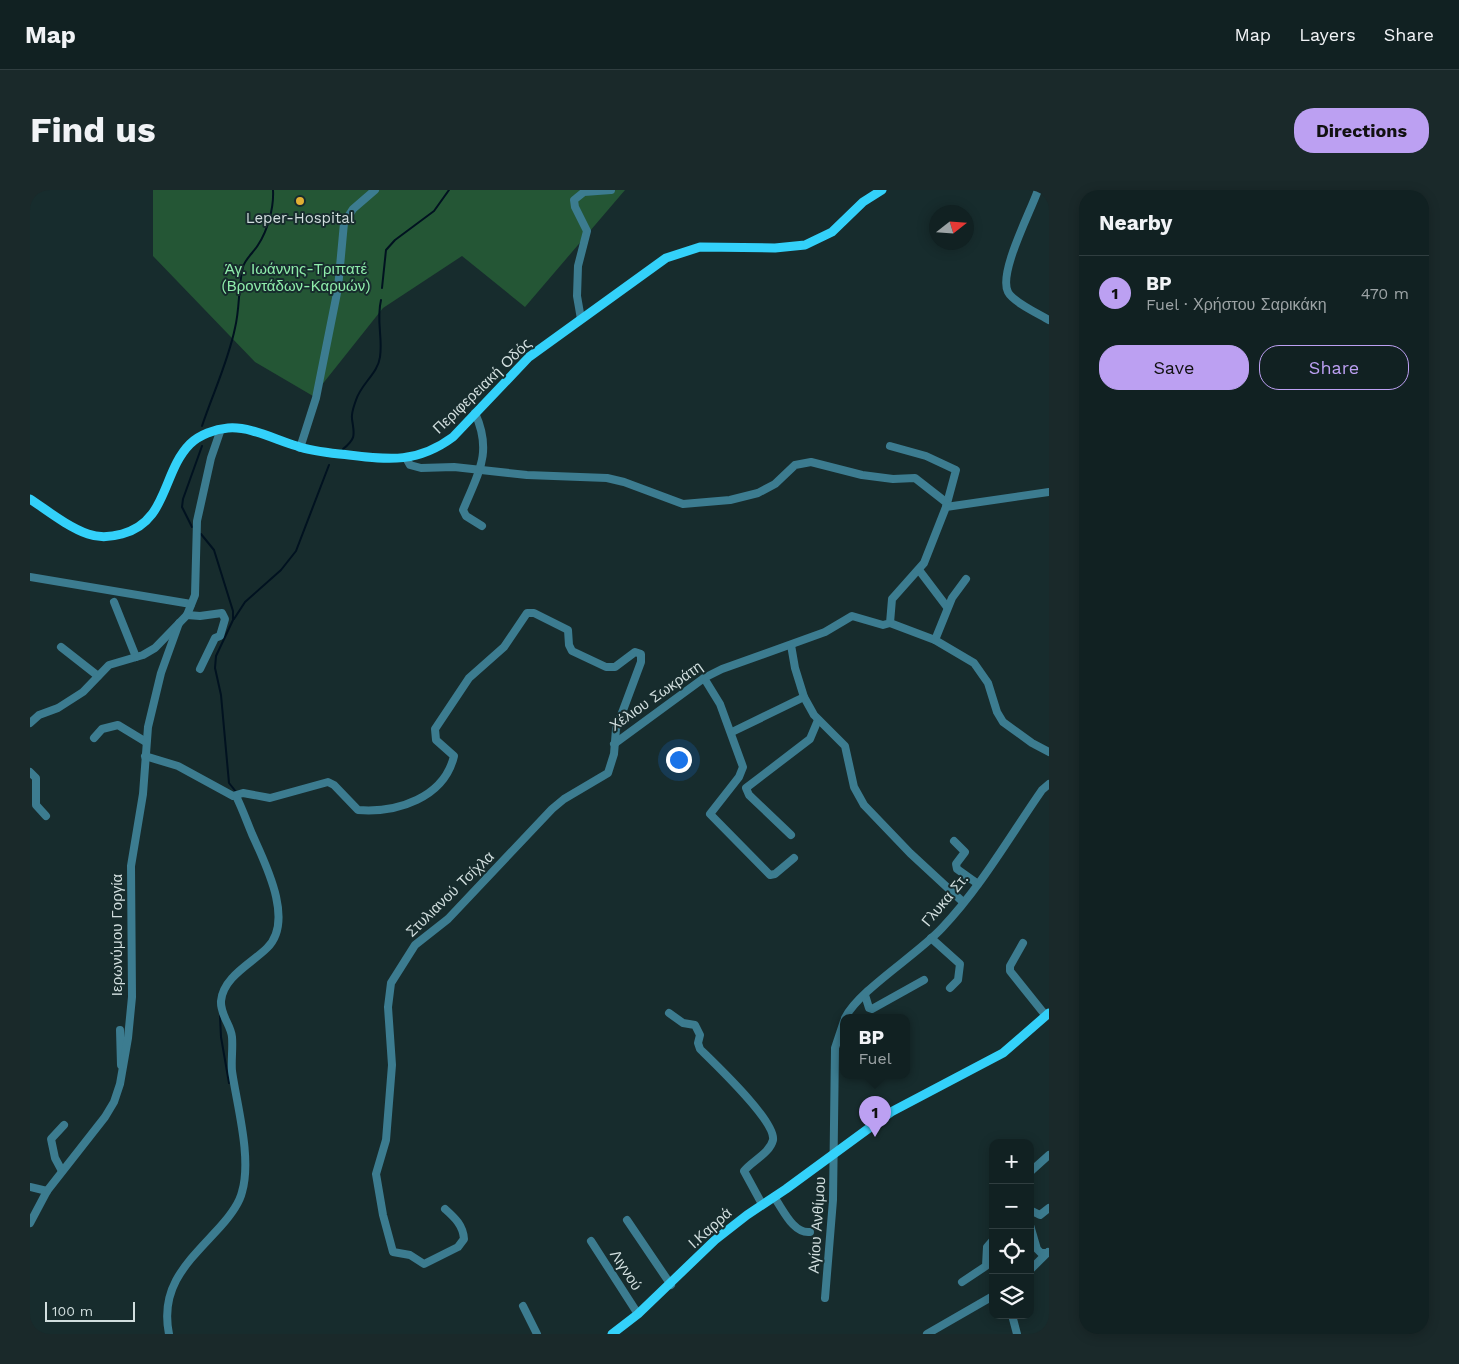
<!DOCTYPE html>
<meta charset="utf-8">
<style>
body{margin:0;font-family:"Work Sans",sans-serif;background:#1a292a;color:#f1f3f6}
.controls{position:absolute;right:15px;bottom:15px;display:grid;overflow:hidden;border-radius:10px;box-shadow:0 2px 12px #0003}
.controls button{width:45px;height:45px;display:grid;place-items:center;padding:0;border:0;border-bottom:1px solid #303e40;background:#112122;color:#f1f3f6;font:25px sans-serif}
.compass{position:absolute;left:899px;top:15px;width:45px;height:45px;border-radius:50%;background:#112122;box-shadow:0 2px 12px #0003;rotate:73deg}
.scale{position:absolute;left:15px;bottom:12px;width:90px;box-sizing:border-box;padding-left:5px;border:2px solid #d1dede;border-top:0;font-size:14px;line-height:18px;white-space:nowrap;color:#d1dede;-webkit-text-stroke:4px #172c2d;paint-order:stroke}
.you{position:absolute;left:648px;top:569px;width:18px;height:18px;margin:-12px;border:4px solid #fff;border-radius:50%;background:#1a73e8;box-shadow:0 0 0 8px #1a73e833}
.badge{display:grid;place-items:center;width:32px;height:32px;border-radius:50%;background:#bca0f2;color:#111;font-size:16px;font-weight:700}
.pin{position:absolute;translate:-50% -41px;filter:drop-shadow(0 1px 2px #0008)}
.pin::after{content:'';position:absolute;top:26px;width:18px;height:15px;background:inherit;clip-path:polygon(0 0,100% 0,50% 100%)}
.popup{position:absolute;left:810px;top:824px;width:70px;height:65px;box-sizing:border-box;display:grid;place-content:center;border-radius:10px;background:#112122;filter:drop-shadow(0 1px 4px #0005);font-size:16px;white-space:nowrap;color:#9ca3a5}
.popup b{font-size:19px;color:#f1f3f6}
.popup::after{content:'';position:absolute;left:50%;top:100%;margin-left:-10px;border:10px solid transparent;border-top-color:#112122}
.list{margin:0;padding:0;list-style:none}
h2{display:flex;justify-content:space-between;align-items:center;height:65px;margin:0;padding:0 20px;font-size:21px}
h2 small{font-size:16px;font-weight:400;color:#9ca3a5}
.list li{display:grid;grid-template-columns:32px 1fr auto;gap:15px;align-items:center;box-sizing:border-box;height:75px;padding:0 20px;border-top:1px solid #303e40}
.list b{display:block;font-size:19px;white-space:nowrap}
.list p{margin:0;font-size:16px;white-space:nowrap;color:#9ca3a5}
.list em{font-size:16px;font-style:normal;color:#9ca3a5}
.actions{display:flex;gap:10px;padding:15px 20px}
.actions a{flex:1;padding:11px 0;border:1px solid #bca0f2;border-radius:20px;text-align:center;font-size:18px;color:#bca0f2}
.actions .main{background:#bca0f2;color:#111}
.icon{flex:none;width:28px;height:28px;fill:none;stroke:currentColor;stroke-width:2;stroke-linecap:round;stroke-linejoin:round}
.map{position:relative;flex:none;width:1019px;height:1144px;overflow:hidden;border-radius:20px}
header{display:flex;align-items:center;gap:30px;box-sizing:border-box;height:70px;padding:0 25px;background:#112122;border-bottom:1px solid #303e40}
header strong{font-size:24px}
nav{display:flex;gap:28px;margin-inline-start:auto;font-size:18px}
.intro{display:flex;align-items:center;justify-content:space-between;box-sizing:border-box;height:120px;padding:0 30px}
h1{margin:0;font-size:35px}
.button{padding:12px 22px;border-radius:20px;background:#bca0f2;color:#111;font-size:18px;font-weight:700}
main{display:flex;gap:30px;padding:0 30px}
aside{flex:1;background:#112122;border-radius:20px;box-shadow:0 2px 12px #0003}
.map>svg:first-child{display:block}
</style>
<header>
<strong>Map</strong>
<nav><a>Map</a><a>Layers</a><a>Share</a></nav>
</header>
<div class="intro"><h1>Find us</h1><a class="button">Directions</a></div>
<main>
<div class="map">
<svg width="1019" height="1144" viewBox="0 0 1019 1144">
<rect width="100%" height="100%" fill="#172c2d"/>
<!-- green -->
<polygon fill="#245635" points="123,0 595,0 495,117 432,66 353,118 283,206 225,172 123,66"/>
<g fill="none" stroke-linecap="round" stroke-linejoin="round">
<!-- stream -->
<g stroke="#011220" stroke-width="2">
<polyline points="352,98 356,60 365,50 404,21 419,0"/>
<path d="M 172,236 C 183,203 198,172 205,138 C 210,118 208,97 213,77 C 215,69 224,62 228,55 C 238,40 244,17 243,0"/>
<path d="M 313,259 C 327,248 324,244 322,229 C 321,223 324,216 326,210 C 331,194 348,183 350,167 C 353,148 346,131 351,110"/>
<polyline points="162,337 152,317 153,309 172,256"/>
<polyline points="171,344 184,360 203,421 203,430 186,466 185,478 191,505 199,593 207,603"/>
<polyline points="204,429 215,412 251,380 266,361 299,275"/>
<polyline points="190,826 191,847 199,893"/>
</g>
<!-- minor -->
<g stroke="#3c7c90" stroke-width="8">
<path d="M 1008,0 C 1001,21 968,83 978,102 C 983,112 1009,124 1019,130"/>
<polyline points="551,129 547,106 548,76 557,41 545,17 544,10 554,2 581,0"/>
<path d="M 445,223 C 463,263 448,283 433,320 L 436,326 L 452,336"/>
<polyline points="860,256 896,266 926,280 916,317"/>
<polyline points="270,258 286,208 308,98 314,33 323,19 345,0"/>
<polyline points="376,268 380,275 391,278 424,277 497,285 577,288 594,292 653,314 700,310 728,303 745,294 765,275 781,272 832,285 863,289 885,288 917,313"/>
<polyline points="889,380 917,417"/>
<polyline points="0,387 161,414"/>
<polyline points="84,412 106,467"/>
<polyline points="157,425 170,426 192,423 195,429 190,446 185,448 170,479"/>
<polyline points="860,433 905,450 944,473 958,493 967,522 973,532 1002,553 1019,562"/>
<polyline points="905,450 922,408 936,389"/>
<polyline points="761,455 765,478 774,507 784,525 815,556 824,597 834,615 880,663 933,712"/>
<polyline points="31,457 68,486"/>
<polyline points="674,488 690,514 713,577 709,587 680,624 740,685 745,684 764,668"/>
<polyline points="0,533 9,525 28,518 53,502 79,475 113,465 125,458 157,425 165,405 167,331 181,268 191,239"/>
<polyline points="702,542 774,507"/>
<polyline points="64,548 72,539 88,535 116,552"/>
<polyline points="584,554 674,488 692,479 795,442 822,426 853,435 860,433 862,409 894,373 916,317 1019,302"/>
<path d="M 115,566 L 148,576 L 203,606 L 213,603 L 240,608 L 298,592 L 304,595 L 328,620 C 367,623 414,608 424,566 L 406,550 L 405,539 L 439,488 L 474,457 L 497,423 L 504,423 L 538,440 L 539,455 L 542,461 L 576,477 L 585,477 L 605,462 L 611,464 L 611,472 L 586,539 L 584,564 L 578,583 L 534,609 L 522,619 L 418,729 L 385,755 L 361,793 L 358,817 L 362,875 L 356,950 L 346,984 L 353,1025 L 363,1062 L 380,1065 L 394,1074 L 428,1057 L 434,1049 C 433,1035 425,1028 415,1019"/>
<polyline points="0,582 6,588 6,615 16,626"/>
<polyline points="761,645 719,605 716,598 780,549 788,530"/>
<polyline points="924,651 935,662 926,674 927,679 948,694"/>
<polyline points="901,748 930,774 928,790 920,798"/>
<polyline points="993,753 980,776 980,781 1016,826"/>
<polyline points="835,805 839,818 842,819 894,790"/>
<path d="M 639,823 L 653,833 L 665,835 L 670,845 L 668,853 L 670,859 C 684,873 746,931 743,950 C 740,963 722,971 714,981 L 732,1014"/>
<path d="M 815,828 C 829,800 887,765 912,738 C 951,697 980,646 1012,600 L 1019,594"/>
<polyline points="90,840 91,875"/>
<polyline points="32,981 25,968 21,949 34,935"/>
<polyline points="1000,982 1019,965"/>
<polyline points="0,997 17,1001"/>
<path d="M 744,1007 C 753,1019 763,1044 780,1042"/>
<polyline points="1000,1020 1010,1025 1019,1018"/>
<polyline points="597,1030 641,1095"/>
<polyline points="0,1033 17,1001 75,927 84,912 90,894 98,848 102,807 101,676 113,604 118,537 131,483 149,433"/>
<polyline points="1000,1035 1007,1059 1011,1063 1017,1063"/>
<polyline points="561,1051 608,1124"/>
<polyline points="1000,1080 1018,1062"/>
<polyline points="932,1092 956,1076 957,1057 963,1050"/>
<polyline points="795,1108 803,1010 805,858 814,831"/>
<polyline points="493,1116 507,1144"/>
<polyline points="982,1125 987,1144"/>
<path d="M 139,1144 C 129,1095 160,1070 190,1037 C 199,1027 209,1015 212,1002 C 222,968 207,916 202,881 C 201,870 203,859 202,847 C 201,835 190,825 191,811 C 193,787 222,773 237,758 C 265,731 235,673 222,644 C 217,632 212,618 206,606"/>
<polyline points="897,1144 963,1106"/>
</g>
<!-- major -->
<g stroke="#33d1fa" stroke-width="9">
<path d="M 0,309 C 18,321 38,337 58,344 C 69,348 81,347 92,344 C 138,332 132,282 160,254 C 169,245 185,239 198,238 C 220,236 246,250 267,256 C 283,262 302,263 319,265 C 360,270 388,273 423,247 L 499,167 L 636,68 L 670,57 L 745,58 L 775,55 L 802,42 L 833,12 L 852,0"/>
<polyline points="582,1144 608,1124 685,1050 717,1025 756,999 861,922 973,863 1019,823"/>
</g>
</g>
<!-- markers -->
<circle fill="#e2af34" stroke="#172c2d" stroke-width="2" cx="270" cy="11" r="5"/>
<g text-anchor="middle" stroke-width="4" stroke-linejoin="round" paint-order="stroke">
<!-- poi labels -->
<g font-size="15" fill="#d1dede" stroke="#172c2d">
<text x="270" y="33">Leper-Hospital</text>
</g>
<!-- park labels -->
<g font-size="15" fill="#8fedab" stroke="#172c2d">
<text x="266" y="84">Άγ. Ιωάννης-Τριπατέ<tspan x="266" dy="17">(Βροντάδων-Καρυών)</tspan></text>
</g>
<!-- street labels -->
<g font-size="15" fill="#d1dede" stroke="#172c2d">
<text transform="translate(452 196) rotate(-44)" y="5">Περιφερειακή Οδός</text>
<text transform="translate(626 506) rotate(-35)" y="5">Χέλιου Σωκράτη</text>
<text transform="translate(420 704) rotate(-44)" y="5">Στυλιανού Τσίχλα</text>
<text transform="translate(915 710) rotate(-50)" y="5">Γλυκα Στ.</text>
<text transform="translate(87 745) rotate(-90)" y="5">Ιερωνύμου Γοργία</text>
<text transform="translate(787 1035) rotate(-86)" y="5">Αγίου Ανθίμου</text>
<text transform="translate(680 1038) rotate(-42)" y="5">Ι.Καρρά</text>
<text transform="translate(596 1080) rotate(57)" y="5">Λιγνού</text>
</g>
</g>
</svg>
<div class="controls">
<button>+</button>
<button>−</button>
<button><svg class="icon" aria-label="locate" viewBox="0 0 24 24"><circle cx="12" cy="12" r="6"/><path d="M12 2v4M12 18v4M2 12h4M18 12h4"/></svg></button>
<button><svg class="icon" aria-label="layers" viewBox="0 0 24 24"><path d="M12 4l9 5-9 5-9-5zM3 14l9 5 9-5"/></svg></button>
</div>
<svg class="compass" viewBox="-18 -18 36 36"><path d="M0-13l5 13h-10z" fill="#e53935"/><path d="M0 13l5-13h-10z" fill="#9ca3a5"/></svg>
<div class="scale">100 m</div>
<div class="you"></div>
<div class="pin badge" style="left:845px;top:947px">1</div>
<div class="popup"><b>BP</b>Fuel</div>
</div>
<aside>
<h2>Nearby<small></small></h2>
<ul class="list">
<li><span class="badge">1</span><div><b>BP</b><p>Fuel · Χρήστου Σαρικάκη</p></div><em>470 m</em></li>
</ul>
<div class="actions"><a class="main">Save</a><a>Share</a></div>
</aside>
</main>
